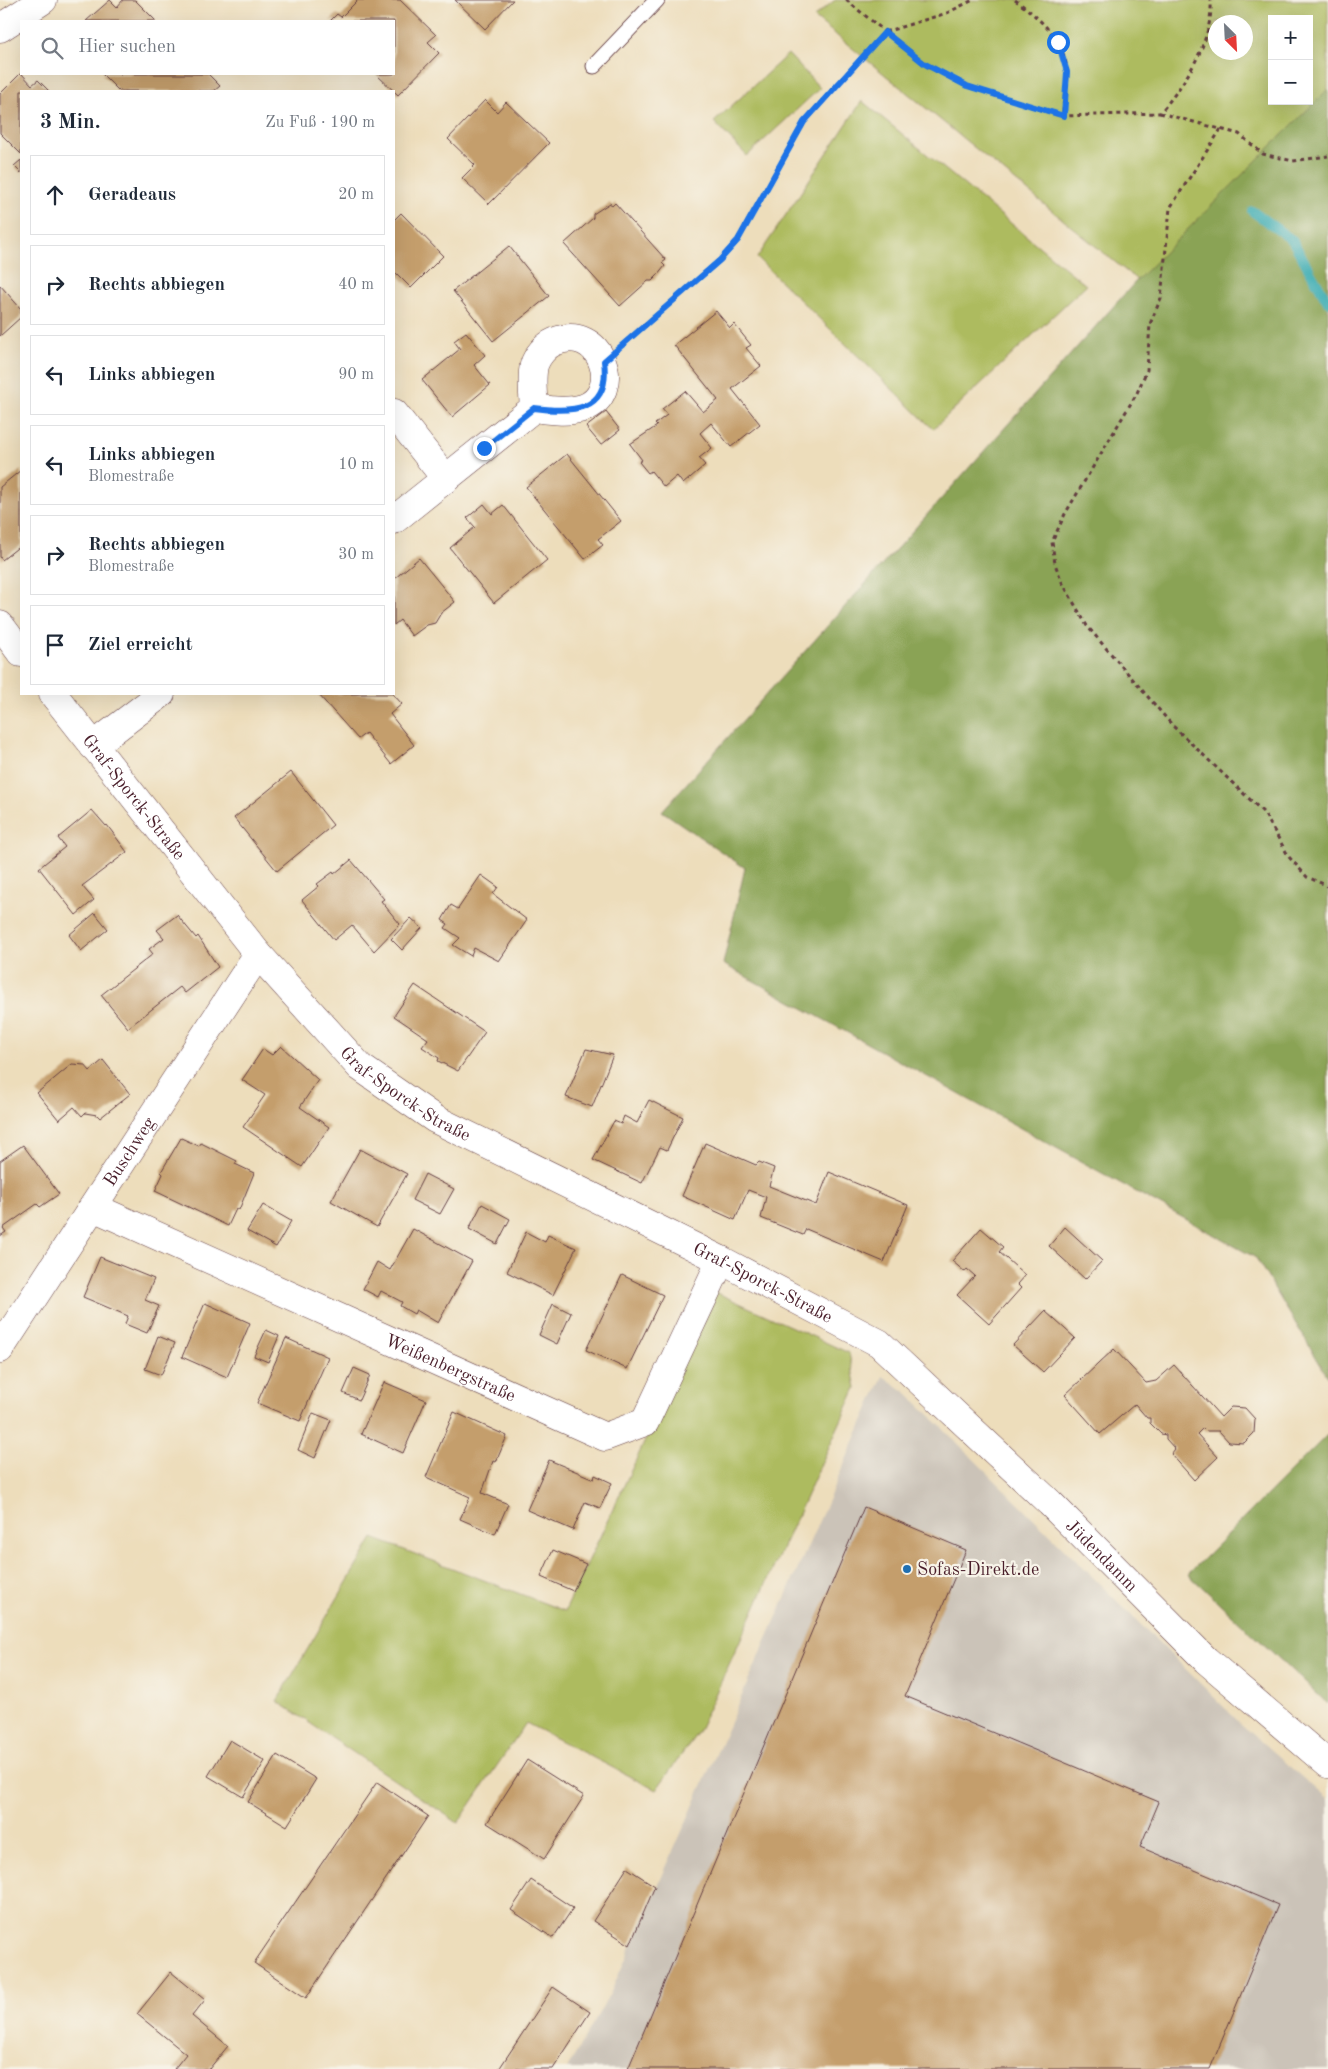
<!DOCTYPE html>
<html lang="de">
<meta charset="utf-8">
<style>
body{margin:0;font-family:"Old Standard TT",serif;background:#f6f6f7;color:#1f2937}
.controls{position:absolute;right:15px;top:15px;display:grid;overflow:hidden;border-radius:0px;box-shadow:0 5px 20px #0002}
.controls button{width:45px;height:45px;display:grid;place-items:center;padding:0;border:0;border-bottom:1px solid #e0e1e3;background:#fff;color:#1f2937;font:25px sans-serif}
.compass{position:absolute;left:1208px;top:15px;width:45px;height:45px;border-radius:50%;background:#fff;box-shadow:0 5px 20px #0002;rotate:156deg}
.stop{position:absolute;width:15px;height:15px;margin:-11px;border:4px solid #1a73e8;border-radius:50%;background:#fff}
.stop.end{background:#1a73e8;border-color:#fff;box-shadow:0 1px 5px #0008}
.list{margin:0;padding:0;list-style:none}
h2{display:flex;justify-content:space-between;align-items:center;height:65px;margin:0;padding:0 20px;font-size:21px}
h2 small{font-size:16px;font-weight:400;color:#747a83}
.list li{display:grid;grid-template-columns:32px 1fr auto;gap:15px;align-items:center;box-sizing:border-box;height:80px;margin:0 10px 10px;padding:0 10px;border:1px solid #e0e1e3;border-radius:0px}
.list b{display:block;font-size:19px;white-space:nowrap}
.list p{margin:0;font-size:16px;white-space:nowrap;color:#747a83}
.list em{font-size:16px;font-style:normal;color:#747a83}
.icon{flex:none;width:28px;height:28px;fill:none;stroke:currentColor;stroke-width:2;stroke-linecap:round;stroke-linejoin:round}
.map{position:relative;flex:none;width:1328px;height:2069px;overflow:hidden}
.search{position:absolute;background:#fff;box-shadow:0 5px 20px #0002;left:20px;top:20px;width:375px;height:55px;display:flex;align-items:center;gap:12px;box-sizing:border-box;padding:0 18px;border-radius:0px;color:#747a83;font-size:19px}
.panel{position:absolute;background:#fff;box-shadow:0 5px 20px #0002;left:20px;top:90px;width:375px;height:605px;border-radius:0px}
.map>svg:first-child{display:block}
</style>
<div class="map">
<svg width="1328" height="2069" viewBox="0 0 1328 2069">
<rect width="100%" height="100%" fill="#f7f3e8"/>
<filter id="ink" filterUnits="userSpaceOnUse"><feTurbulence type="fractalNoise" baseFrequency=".02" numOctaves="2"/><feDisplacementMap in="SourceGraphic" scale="10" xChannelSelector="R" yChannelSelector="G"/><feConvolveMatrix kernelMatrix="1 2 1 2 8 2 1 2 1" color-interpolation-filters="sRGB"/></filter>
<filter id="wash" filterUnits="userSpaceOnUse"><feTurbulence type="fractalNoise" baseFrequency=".0096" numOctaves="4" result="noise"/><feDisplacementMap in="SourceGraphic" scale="20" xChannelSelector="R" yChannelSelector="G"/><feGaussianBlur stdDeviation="1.12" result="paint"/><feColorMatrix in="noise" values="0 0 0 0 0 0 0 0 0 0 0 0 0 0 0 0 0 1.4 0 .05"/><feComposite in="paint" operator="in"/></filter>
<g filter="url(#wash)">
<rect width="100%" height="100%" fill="#edddbb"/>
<!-- industrial -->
<polygon fill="#cbc3b8" points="883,1376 907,1393 1242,1725 1328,1800 1328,2069 567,2069 611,1992"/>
<!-- green -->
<g fill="#adbb5e" stroke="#7c6d44" fill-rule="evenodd">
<path d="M 835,0 L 1328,0 L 1328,89 L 1137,280 L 814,17 ZM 1272,19 L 1309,19 L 1309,101 L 1272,101 ZM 1216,22 L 1246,22 L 1246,52 L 1216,52 Z"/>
<polygon points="788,54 820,88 747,156 714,122"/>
<polygon points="862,101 1086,285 933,429 757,258"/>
<polygon points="715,1292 849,1353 856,1388 698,1732 656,1790 526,1723 458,1823 277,1701 373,1538 565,1611"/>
</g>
<!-- forest -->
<g fill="#8aa355" stroke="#6a6140">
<polygon points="1328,89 1328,1377 1256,1258 723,964 745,868 662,811 1137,280"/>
<polygon points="1328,1434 1328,1704 1188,1574"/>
</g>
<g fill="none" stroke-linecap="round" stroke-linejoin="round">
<!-- stream -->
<polyline stroke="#3aacb2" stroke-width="10" points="1252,211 1292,240 1328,302"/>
</g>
<g id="blocks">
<!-- building -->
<g fill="#c49e6c">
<polygon points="110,0 117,7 123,0 135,0 156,21 86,21"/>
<polygon points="358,0 400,0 436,35 428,42 439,53 398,95 376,74 394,74 394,21 330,21 337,14 341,17"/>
<polygon points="455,0 513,0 485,29"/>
<polygon points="21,73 32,85 38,80 49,91 21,91 21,154 0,133 0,94"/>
<polygon points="102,74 208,74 220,86 214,91 119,91"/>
<polygon points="485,100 497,112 506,102 549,143 489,204 462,178 475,165 448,139"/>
<polygon points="21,160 21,173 14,166"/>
<polygon points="610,203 612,206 615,203 666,260 662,263 665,266 657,276 652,281 648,281 620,306 564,244 593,218 593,214"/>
<polygon points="401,213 443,256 411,288 394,271 394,220"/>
<polygon points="509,246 549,296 493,341 453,291"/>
<polygon points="0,285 21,309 21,317 0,336"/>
<polygon points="716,311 730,328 734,324 751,345 746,348 761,366 732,389 760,424 731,447 711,423 700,433 712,448 699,458 705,465 683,484 677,476 664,487 651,471 648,473 639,462 642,460 630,444 657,426 655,424 667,415 662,409 685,391 703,412 718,400 674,345"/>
<polygon points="466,332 485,355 474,365 490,385 452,417 422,380 460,349 454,341"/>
<polygon points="606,412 620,430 601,445 586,427"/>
<polygon points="567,454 621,521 598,539 603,545 585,559 526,487"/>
<polygon points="21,470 21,545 2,560 0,557 0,487"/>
<polygon points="484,504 492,514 503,505 547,560 494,603 450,548 475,527 467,518"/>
<polygon points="419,558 455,602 441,613 435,623 427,625 412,636 400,620 394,625 394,579"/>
<polygon points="318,694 393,694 402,704 390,714 414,745 391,764 366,733 358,739"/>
<polygon points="291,772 333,825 277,871 234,818"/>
<polygon points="92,810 106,826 107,825 127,852 82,886 94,900 76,915 39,868 65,847 58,838"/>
<polygon points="351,860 384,899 381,901 400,924 374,951 352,925 334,940 302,900 319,886 317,884 333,872 334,874"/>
<polygon points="481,875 498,887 493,894 527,920 499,961 474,948 471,956 453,945 460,938 445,928 448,924 442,920 451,905 458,909"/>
<polygon points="95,913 108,929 81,951 69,935"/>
<polygon points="177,915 196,938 198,936 218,967 185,993 180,987 128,1028 101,995 153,954 149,949 164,938 157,930"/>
<polygon points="411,918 422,928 402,950 391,939"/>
<polygon points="415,985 485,1032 458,1071 438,1061 439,1058 422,1047 428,1039 394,1016"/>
<polygon points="281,1046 318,1080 300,1107 329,1127 302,1167 243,1127 265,1095 242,1080 263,1049 272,1055"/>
<polygon points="586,1049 613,1055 592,1107 566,1097"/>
<polygon points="103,1060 130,1094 100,1118 97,1115 85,1113 82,1116 74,1107 59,1120 37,1093 72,1064 85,1065 90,1071"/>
<polygon points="649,1100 683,1117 667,1150 660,1147 642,1183 593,1160 614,1121 621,1124 624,1116 637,1123"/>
<polygon points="181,1138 199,1146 201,1143 237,1161 235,1164 254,1173 239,1210 236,1209 228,1226 155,1191 163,1174 161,1172"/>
<polygon points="705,1143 756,1165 759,1162 774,1168 769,1186 816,1205 829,1172 908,1205 884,1262 806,1229 803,1235 761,1218 766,1197 748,1190 735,1220 682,1196"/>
<polygon points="23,1145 59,1194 40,1207 37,1204 3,1228 6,1232 0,1236 0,1161"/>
<polygon points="360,1149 407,1174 377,1227 331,1201"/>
<polygon points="425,1174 454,1189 440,1214 412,1200"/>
<polygon points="482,1204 510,1219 497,1244 469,1229"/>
<polygon points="263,1205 291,1221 276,1247 247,1231"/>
<polygon points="1065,1227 1102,1261 1085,1279 1049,1246"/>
<polygon points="981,1228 1003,1247 999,1252 1025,1275 1017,1284 1021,1288 989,1324 957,1295 975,1276 967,1269 965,1272 952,1261"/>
<polygon points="413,1229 472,1261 438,1323 416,1310 414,1314 400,1306 402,1302 381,1291 378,1297 363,1289 377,1262 390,1270"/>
<polygon points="526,1232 545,1242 548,1235 576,1248 553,1295 507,1272"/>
<polygon points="100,1257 154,1279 145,1300 159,1306 147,1333 125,1324 128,1316 83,1297"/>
<polygon points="622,1275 663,1295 627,1369 586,1350"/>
<polygon points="205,1303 250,1323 227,1377 182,1357"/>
<polygon points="553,1304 571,1313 557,1344 539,1335"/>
<polygon points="1045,1311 1075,1338 1043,1372 1013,1345"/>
<polygon points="266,1330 279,1336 268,1362 254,1356"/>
<polygon points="158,1336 175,1343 161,1375 145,1369"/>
<polygon points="286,1338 328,1357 300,1421 257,1403"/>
<polygon points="1114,1349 1146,1383 1156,1381 1174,1365 1221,1417 1231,1407 1245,1408 1255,1419 1254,1433 1244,1443 1229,1442 1219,1431 1206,1431 1203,1428 1197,1434 1218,1457 1194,1480 1171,1454 1175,1449 1166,1439 1166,1435 1161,1434 1150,1423 1150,1418 1147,1418 1135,1404 1100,1434 1065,1395"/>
<polygon points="354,1368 370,1375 359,1400 343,1393"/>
<polygon points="384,1382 426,1400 403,1453 361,1434"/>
<polygon points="454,1412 507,1436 496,1462 493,1461 482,1493 508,1504 495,1534 460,1519 470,1497 426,1477"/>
<polygon points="313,1413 331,1420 315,1458 298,1450"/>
<polygon points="549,1460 594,1479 595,1475 612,1483 600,1508 585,1502 573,1530 527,1510"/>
<polygon points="864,1507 966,1550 905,1696 1159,1802 1140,1847 1278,1905 1210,2069 628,2069"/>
<polygon points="553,1550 586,1564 573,1591 541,1577"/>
<polygon points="230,1740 265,1761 243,1797 208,1776"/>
<polygon points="277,1755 316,1779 287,1826 248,1802"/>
<polygon points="527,1760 584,1796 544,1859 487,1823"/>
<polygon points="377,1782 428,1816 306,1998 254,1963"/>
<polygon points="627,1868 655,1886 630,1945 593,1921"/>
<polygon points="531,1880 573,1908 553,1938 511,1910"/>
<polygon points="171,1972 205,2000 192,2016 228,2046 209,2069 174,2069 186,2054 137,2014"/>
<polygon points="553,1987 590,2012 553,2069 499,2069"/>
</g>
</g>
</g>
<g filter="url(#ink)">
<use href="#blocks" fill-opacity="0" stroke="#623c41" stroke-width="1"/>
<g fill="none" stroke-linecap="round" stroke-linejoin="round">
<!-- lane casing -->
<g stroke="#623c41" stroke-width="17">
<polyline id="lane" points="594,66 657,0"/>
</g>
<!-- street casing -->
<g stroke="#623c41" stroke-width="29">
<g id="street">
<polyline points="0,28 43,0"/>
<polyline points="394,413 446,479"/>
<path d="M 394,520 L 534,408 C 550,410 567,413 583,408 C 625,394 602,321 554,342 C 545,346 537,356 534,365 C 531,378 533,395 534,408"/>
<polyline points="0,625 21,653"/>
<path id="s1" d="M 53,694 L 258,954 L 360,1067 L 435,1119 L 721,1260 L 879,1343 L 1050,1503 L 1206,1660 L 1328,1764"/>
<polyline points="93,746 161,694"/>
<path id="s2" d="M 93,1207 L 605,1437 L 645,1422 L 721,1260"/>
<path id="s3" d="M 0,1349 L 258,954"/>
</g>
</g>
<!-- path -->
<g stroke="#623c41" stroke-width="3" stroke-dasharray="4 4" stroke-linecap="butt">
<path d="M 846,0 L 925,64 L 967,86 L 1063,116 L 1160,113 C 1185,83 1213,42 1211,0"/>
<path d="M 1015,0 C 1040,18 1065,41 1067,73 C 1067,87 1064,102 1063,116"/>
<polyline points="1160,113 1239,134 1263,154 1293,161 1328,156"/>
<polyline points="1221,129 1170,208 1161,298 1150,324 1147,370 1137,393 1065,514 1052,542 1055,564 1062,582 1087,626 1173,726 1264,813 1289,857 1307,877 1328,886"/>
<polyline points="626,342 720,260 738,240 804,122 885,32 947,13 973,0"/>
</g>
<!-- lane -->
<use href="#lane" stroke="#fff" stroke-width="15"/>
<!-- street -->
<use href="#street" stroke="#fff" stroke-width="28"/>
</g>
</g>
<g fill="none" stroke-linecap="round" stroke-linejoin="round" filter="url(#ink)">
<!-- route -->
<path stroke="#1a73e8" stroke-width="6" d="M 484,448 L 534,408 C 572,413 611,412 604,361 L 720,260 L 738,240 L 804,122 L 885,32 L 925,64 L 967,86 L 1064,116 L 1067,72 L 1058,42"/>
</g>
<!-- markers -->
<circle fill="#1f6fb2" stroke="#f7f3e8" stroke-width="2" cx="907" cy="1569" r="5"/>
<g text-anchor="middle" stroke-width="4.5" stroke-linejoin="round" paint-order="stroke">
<!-- street labels -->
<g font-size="18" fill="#4a1f2b" stroke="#f7f3e8">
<text dy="6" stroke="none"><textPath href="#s1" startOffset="131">Graf-Sporck-Straße</textPath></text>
<text dy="6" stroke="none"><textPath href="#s1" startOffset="536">Graf-Sporck-Straße</textPath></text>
<text dy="6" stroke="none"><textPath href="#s3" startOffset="236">Buschweg</textPath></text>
<text dy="6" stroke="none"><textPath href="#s1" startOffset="941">Graf-Sporck-Straße</textPath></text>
<text dy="6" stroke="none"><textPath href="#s2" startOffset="392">Weißenbergstraße</textPath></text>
<text dy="6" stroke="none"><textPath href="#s1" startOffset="1380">Jüdendamm</textPath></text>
</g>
<!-- poi labels -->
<g font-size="18" fill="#4a1f2b" stroke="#f7f3e8" text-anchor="start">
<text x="917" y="1575">Sofas-Direkt.de</text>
</g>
</g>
</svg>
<div class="controls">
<button>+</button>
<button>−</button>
</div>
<svg class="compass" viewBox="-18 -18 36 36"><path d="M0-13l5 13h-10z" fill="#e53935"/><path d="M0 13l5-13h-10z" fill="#747a83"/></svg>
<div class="stop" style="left:1058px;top:42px"></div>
<div class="stop end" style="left:484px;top:448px"></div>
<div class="search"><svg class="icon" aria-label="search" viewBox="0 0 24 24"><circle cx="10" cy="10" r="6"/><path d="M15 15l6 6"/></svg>Hier suchen</div>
<section class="panel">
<h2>3 Min.<small>Zu Fuß · 190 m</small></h2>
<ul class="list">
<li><svg class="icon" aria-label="ahead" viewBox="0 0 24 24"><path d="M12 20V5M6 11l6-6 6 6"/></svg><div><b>Geradeaus</b></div><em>20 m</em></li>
<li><svg class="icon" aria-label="right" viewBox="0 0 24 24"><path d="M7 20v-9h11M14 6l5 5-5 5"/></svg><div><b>Rechts abbiegen</b></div><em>40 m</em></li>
<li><svg class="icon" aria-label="left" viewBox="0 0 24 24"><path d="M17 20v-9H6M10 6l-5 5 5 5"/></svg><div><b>Links abbiegen</b></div><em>90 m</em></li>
<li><svg class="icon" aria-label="left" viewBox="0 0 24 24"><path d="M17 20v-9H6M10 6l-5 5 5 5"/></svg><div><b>Links abbiegen</b><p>Blomestraße</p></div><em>10 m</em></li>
<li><svg class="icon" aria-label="right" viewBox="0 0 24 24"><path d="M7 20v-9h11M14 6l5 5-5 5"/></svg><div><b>Rechts abbiegen</b><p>Blomestraße</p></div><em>30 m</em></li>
<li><svg class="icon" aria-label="arrive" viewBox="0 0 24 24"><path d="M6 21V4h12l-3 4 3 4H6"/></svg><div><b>Ziel erreicht</b></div></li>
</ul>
</section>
</div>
